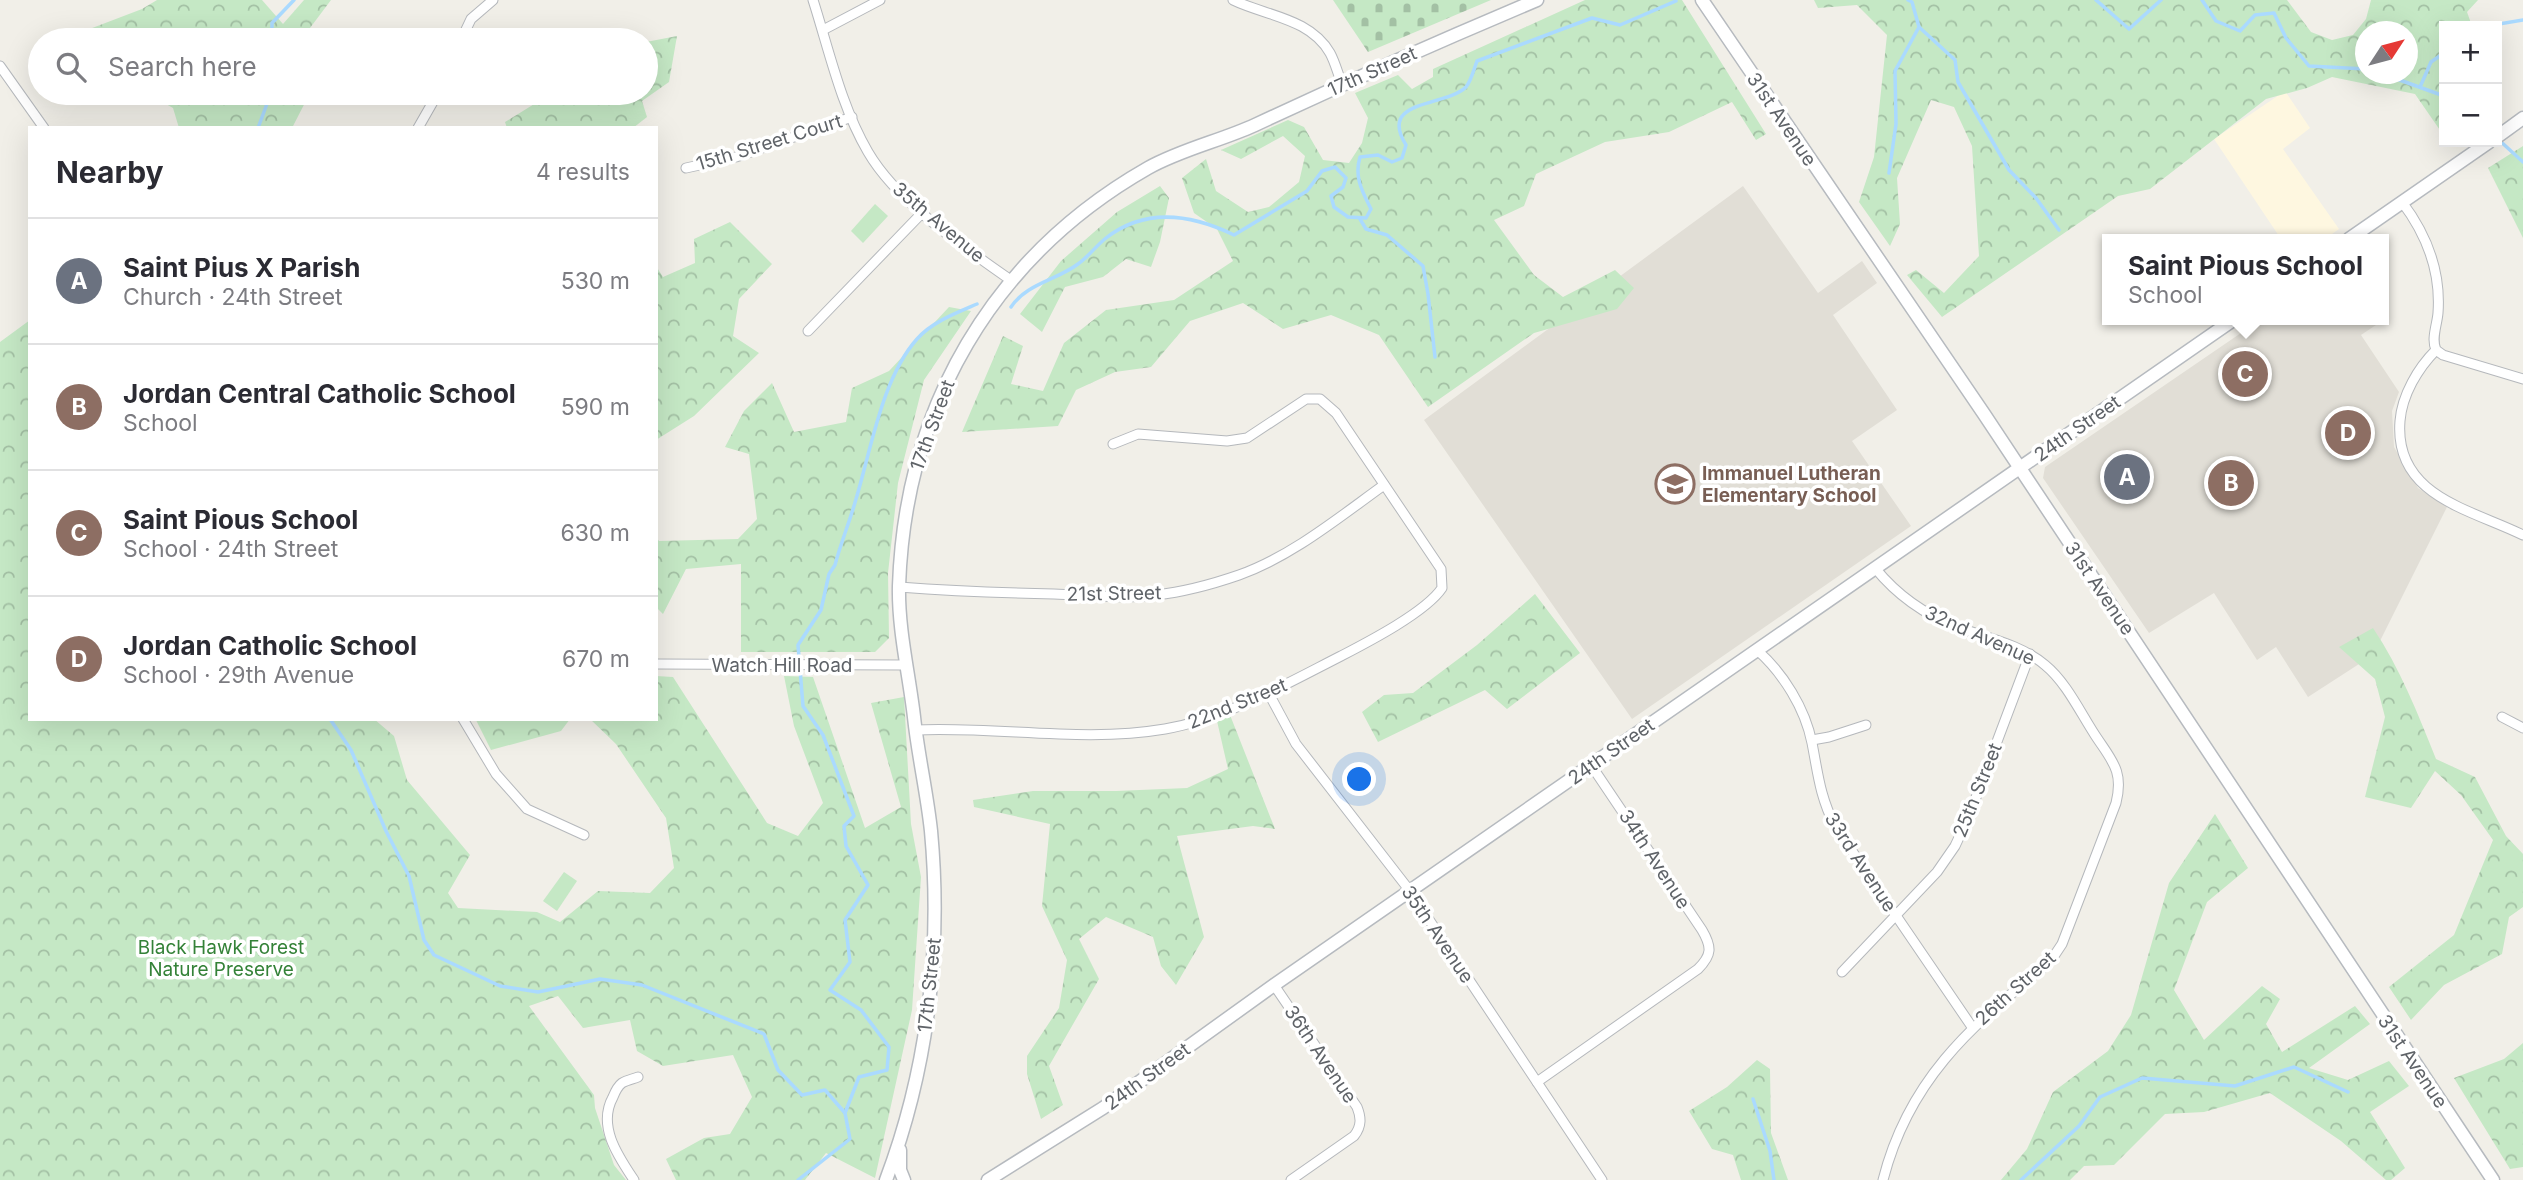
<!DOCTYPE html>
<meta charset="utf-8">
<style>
body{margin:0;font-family:Inter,sans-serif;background:#f7f7f7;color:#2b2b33}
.controls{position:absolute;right:21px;top:21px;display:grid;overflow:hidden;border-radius:0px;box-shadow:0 7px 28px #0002}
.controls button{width:63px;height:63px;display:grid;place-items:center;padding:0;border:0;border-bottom:2px solid #e1e1e2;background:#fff;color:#2b2b33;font:35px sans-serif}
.compass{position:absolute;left:2355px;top:21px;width:63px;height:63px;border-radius:50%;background:#fff;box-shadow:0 7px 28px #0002;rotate:54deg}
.you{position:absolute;left:1360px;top:780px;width:24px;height:24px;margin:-18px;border:5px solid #fff;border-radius:50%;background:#1a73e8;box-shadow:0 0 0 10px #1a73e833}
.badge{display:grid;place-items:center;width:46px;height:46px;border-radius:50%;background:#ea4335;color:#fff;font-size:23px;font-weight:700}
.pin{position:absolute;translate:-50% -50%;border:4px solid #fff;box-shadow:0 2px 7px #0006}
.popup{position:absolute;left:2102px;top:234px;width:287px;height:91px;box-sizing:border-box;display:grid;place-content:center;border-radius:0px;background:#fff;filter:drop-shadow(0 2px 5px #0005);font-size:23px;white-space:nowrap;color:#7c7c81}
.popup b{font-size:26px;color:#2b2b33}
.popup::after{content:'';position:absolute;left:50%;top:100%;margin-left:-14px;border:14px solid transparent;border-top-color:#fff}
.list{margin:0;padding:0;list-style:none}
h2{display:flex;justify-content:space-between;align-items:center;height:91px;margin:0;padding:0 28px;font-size:30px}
h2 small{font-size:23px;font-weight:400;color:#7c7c81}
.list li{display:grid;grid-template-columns:46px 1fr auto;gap:21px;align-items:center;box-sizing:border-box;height:126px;padding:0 28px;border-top:2px solid #e1e1e2}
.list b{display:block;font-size:26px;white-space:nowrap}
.list p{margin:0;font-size:23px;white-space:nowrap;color:#7c7c81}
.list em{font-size:23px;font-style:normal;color:#7c7c81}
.icon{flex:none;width:38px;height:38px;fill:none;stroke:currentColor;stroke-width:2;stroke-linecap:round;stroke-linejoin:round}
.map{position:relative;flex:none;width:2523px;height:1180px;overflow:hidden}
.search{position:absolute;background:#fff;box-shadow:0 7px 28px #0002;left:28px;top:28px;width:630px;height:77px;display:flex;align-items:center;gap:18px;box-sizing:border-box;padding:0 24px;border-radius:38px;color:#7c7c81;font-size:26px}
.panel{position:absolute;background:#fff;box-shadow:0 7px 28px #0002;left:28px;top:126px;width:630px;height:595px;border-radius:0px}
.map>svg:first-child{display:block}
</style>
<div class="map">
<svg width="2523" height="1180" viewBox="0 0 2523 1180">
<defs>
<pattern id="forest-crowns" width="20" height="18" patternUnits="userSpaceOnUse" patternTransform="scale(1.75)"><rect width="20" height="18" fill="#c5e8c5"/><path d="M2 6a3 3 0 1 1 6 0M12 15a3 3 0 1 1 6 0" fill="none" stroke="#a3c0a4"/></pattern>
<pattern id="cemetery-stones" width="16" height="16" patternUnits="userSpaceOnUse" patternTransform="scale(1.75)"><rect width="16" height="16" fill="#c5e8c5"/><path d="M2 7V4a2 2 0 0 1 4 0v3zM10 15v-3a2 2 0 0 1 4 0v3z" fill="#a3c0a4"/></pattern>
</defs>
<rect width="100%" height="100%" fill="#f1efe8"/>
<!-- commercial -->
<polygon fill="#fef7e0" points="2285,91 2310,128 2283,149 2339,229 2325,239 2281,239 2214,139"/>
<!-- education -->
<g fill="#e1ded6">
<polygon points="1743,186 1818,293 1862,261 1877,283 1833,315 1897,410 1852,441 1911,526 1632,719 1424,420"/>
<polygon points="2383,310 2388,317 2361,335 2399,392 2392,411 2394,447 2418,488 2447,507 2373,655 2308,697 2276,647 2257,660 2214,593 2149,633 2043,478 2045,467 2260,320 2383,320"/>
</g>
<!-- forest -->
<g fill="url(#forest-crowns)" fill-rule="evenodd">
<polygon points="157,0 262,0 283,24 304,0 331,0 301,40 96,40 87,30 142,9"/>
<polygon points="1585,0 1682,0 1766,134 1756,140 1732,102 1669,132 1605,142 1536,174 1524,206 1494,220 1534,275 1563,297 1615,270 1634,288 1617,309 1534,333 1428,407 1379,335 1331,315 1283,329 1243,303 1190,321 1151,367 1115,372 1076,390 1058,426 962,432 1003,336 1023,346 1011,384 1043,391 1064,343 1106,310 1174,300 1233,261 1217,229 1194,213 1182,178 1206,159 1216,191 1248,212 1269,207 1299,182 1305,156 1283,136 1241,159 1221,150 1288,120 1304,127 1323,160 1349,163 1362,143 1368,118 1355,93 1398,75 1412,89 1433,77 1433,69"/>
<path d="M 1814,0 L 2287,0 L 2311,32 L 2332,40 L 2353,35 L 2366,19 L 2371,0 L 2478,0 L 2467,12 L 2472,26 L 2444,26 L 2444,136 L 2415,94 L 2332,77 L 2307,88 L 2266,99 L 2150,189 L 2118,196 L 1942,317 L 1907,275 L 1916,270 L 1944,293 L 1979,256 L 1972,146 L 1954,107 L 1931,100 L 1897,178 L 1900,224 L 1890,246 L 1859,202 L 1874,157 L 1887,35 L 1857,5 L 1818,8 ZM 2366,32 L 2408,32 L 2408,74 L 2366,74 Z"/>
<polygon points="677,36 669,82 642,101 647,117 633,128 507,128 505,122 552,93 646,93 646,42"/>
<polygon points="147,93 310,93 292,128 179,128 173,108"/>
<polygon points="2523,146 2523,238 2488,168"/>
<polygon points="1160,186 1169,198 1160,242 1151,267 1126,259 1103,277 1065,287 1042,332 1020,314 1061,261 1117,212"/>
<polygon points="730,222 772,264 739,299 733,336 759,353 694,416 656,440 656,266 663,277 695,263 694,239"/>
<polygon points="949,307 971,311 924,380 898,483 888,573 889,638 875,652 741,652 741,564 686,569 663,614 656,607 656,537 659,541 738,539 757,519 749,454 725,447 744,411 772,383 794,432 846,422 852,388 889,371"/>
<polygon points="30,320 30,719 374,719 394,736 407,780 470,855 448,893 458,908 537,912 560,922 598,891 650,893 674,868 666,818 616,744 590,719 656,719 656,676 673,677 767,823 798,836 823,803 794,726 784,676 813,677 865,828 901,807 871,703 904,697 911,824 921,877 912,1010 875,1178 826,1153 805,1180 676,1180 666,1159 704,1138 730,1134 752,1097 733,1055 663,1066 637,1051 630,1020 583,1028 558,996 529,1006 594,1095 595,1108 614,1165 626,1180 0,1180 0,342"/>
<polygon points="1535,594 1580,653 1507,709 1485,690 1378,742 1362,712 1384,695 1413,693 1477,645"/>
<path d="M 2373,628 C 2400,668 2418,714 2436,759 L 2475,777 L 2506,836 L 2523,854 L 2523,907 L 2509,917 L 2502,954 L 2444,985 L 2411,1020 L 2389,987 L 2454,935 L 2493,840 L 2461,795 L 2435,771 L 2411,808 L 2365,797 L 2385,717 L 2375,679 L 2339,647 Z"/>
<polygon points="1230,715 1275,829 1253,826 1177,836 1204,937 1176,985 1161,966 1153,937 1106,917 1079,939 1099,979 1049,1066 1063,1105 1041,1119 1027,1074 1027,1056 1059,1008 1067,960 1042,906 1050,824 974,807 973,800 1033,791 1116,791 1187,788 1228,769 1217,721"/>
<polygon points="570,719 561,731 491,750 476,720"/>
<polygon points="2215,814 2248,868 2207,902 2174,990 2204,1040 2262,986 2280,999 2266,1024 2282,1052 2355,1006 2370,1024 2309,1068 2348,1080 2389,1061 2409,1086 2370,1112 2405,1168 2391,1180 2386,1180 2341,1141 2270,1093 2204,1112 2165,1114 2114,1165 2084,1166 2070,1180 2001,1180 2027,1149 2053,1092 2108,1051 2131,1015 2169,883"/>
<polygon points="2523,1043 2523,1167 2510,1169 2454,1078 2504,1059"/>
<polygon points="1757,1060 1770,1069 1771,1133 1788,1180 1741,1180 1733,1155 1712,1149 1689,1111 1727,1087"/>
</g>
<!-- cemetery -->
<polygon fill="url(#cemetery-stones)" points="1333,0 1491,0 1368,52"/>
<!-- garden -->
<g fill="#c5e8c5">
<polygon points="875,204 888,216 863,243 851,231"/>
<polygon points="564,872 577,881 557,911 543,901"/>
</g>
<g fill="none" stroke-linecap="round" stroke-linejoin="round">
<!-- stream -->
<g stroke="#aadaff" stroke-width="3.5">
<polyline points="2096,0 2129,29 2161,0"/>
<polyline points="2202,0 2216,21 2240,31 2255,15 2274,13 2286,38 2309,66 2366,69"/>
<polyline points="2487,26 2523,20"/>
<polyline points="1919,27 1955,60 1958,82 2009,170 2036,198 2059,230"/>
<polyline points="272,40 272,23 294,0"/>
<polyline points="2383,74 2444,96"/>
<polyline points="2420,87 2431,62 2444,53"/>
<polyline points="258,128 271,93"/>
<polyline points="2499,140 2523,162"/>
<polyline points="1889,173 1896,124 1895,71 1919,27 1912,2 1908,0"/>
<polyline points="1360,219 1366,229 1387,235 1423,266 1428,294 1435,357"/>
<path d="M 1011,307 C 1026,284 1057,280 1078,264 C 1088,257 1096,246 1106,238 C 1146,207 1191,214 1234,235 L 1307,191 L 1322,171 L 1335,167 L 1346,178 L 1343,187 L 1331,196 L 1334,207 L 1348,217 L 1366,218 L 1371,209 C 1362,191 1354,177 1360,157 L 1378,155 L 1392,162 L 1402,158 L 1406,145 C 1377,99 1446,107 1466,87 C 1471,81 1474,69 1477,61 L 1592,18 L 1620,25 L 1676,1"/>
<polyline points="330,719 351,750 386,831 409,876 424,940 434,955 500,986 538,992 600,979 642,985 764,1034 778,1070 802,1095 825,1090 845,1113"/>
<polyline points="1753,1099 1770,1151 1774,1180"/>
<path d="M 798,1180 L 850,1139 L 845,1113 L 859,1077 L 887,1070 L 889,1047 L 861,1010 L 830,990 L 850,962 L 845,920 L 868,885 L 846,846 L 844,826 L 854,816 L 823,735 L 803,706 L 798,645 L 821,610 L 829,574 L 835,565 C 841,542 850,521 856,499 C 871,450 882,378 917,339 C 932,322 956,313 977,304"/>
<polyline points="2021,1180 2079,1126 2100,1097 2142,1078 2235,1086 2294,1067 2348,1092"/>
</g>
<!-- street casing -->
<g stroke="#b5b8bc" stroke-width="11">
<g id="street">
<path d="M 813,0 C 829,50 841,106 868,152 C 897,202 965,248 1012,281"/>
<path d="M 1233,0 C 1266,16 1310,18 1330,53 C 1335,62 1338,74 1342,84"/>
<polyline points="823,30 880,0"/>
<polyline points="461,40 471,19 493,0"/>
<polyline points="0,66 44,128"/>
<polyline points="418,128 438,93"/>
<polyline points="686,168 736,157 852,117"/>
<path d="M 2402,202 C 2427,235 2441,272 2438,313 C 2437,325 2431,339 2436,350 L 2443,355 L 2523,379"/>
<polyline points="808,331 922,213"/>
<path d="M 2436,350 C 2418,368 2402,395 2400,421 C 2394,496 2470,509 2523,535"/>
<path d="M 1875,568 C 1897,595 1923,614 1957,627 C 1987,638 2020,644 2045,665 C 2066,682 2080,712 2095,735 C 2112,761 2124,771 2116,803 L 2062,944 L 2054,956 L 2044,967 C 1968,1028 1908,1082 1883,1180"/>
<path d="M 899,587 C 951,591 1002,593 1054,594 C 1087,595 1123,599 1156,595 C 1183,592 1213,584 1239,575 C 1292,556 1338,518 1384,485"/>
<path d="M 1757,650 C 1783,673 1805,708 1812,743 C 1818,774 1820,797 1835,826 L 1972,1027"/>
<polyline points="656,664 907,665"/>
<polyline points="1268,692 1296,744 1410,891 1602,1180"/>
<polyline points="2502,717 2523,728"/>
<polyline points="463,719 496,774 527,809 584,835"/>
<path d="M 915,730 C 998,726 1083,743 1165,729 C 1227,718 1286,684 1341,656 C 1368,642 1426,612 1442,588 L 1441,569 L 1336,413 L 1320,399 L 1306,399 L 1247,438 L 1227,441 L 1138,434 L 1113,444"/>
<polyline points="1812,740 1829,737 1866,725"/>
<polyline points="1842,972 1937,872 1955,846 1969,816 2030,654"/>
<path d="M 1274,985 L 1357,1107 C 1361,1117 1362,1126 1354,1136 L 1291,1180"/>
<path d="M 1537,1082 L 1698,969 C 1712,955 1712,947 1702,930 L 1591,765"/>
<path d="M 634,1180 C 618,1156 597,1126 613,1097 C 615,1092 618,1086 622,1083 C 627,1080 633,1079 638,1077"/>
</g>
</g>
<!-- secondary casing -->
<g stroke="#b6babf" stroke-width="15">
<g id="secondary">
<polyline points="1702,0 1984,414 2493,1180"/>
<polyline points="2497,137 2523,118"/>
<polyline points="2349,239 2489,142"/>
<polyline points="900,1150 900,1170 904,1180"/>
<path d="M 886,1180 C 928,1069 942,949 931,831 C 927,793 918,755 914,717 C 909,674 898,629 899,586 C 905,408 992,257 1148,168 C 1182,149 1220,141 1255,125 C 1349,81 1442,40 1537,0"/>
<polyline points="988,1180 1103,1108 1274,985 2233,320"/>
</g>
</g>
<!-- street -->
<use href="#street" stroke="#fff" stroke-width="9"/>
<!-- secondary -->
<use href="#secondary" stroke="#fff" stroke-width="12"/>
</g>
<!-- icons -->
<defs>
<g id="school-ring" transform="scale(2.0125)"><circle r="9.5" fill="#fff" stroke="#8d6e63" stroke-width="1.5"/><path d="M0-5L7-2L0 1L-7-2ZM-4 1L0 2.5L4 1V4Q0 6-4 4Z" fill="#8d6e63"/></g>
</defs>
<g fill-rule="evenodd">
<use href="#school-ring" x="1675" y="484"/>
</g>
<g text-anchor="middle" stroke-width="7" stroke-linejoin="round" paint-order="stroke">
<!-- street labels -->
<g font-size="19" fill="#5f6368" stroke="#fff">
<text transform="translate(1372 71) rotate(-24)" y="7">17th Street</text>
<text transform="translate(1782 119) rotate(56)" y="7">31st Avenue</text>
<text transform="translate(769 142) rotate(-17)" y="7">15th Street Court</text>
<text transform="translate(939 222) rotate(40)" y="7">35th Avenue</text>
<text transform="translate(932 425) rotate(-70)" y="7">17th Street</text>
<text transform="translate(2077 428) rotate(-35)" y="7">24th Street</text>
<text transform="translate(2100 588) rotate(56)" y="7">31st Avenue</text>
<text transform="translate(1114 593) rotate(-1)" y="7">21st Street</text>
<text transform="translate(1980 635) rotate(24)" y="7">32nd Avenue</text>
<text x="782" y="672">Watch Hill Road</text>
<text transform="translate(1237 703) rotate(-22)" y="7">22nd Street</text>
<text transform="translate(1611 751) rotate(-35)" y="7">24th Street</text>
<text transform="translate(1977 790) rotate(-68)" y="7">25th Street</text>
<text transform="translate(1655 859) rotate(57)" y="7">34th Avenue</text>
<text transform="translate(1861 862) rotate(57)" y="7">33rd Avenue</text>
<text transform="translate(1438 934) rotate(56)" y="7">35th Avenue</text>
<text transform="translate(929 985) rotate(-84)" y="7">17th Street</text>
<text transform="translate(2015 988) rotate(-42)" y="7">26th Street</text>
<text transform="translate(1321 1054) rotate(56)" y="7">36th Avenue</text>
<text transform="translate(2413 1061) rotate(56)" y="7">31st Avenue</text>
<text transform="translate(1147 1076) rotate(-36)" y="7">24th Street</text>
</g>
<!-- education labels -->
<g font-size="19" font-weight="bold" fill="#785e54" stroke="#fff" text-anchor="start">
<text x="1702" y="480">Immanuel Lutheran<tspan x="1702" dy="22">Elementary School</tspan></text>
</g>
<!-- park labels -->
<g font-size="19" fill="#348238" stroke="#fff">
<text x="221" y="954">Black Hawk Forest<tspan x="221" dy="22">Nature Preserve</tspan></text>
</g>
</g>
</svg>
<div class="controls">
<button>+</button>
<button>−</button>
</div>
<svg class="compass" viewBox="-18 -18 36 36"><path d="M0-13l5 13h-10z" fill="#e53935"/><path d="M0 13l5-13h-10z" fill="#7c7c81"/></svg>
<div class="you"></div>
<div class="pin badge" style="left:2127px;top:477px;background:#6b7280">A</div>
<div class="pin badge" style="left:2231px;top:483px;background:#8d6e63">B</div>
<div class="pin badge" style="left:2245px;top:374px;background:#8d6e63">C</div>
<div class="popup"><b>Saint Pious School</b>School</div>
<div class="pin badge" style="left:2348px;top:433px;background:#8d6e63">D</div>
<div class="search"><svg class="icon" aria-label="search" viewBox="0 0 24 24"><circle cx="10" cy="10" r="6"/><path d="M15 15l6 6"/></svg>Search here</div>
<section class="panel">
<h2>Nearby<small>4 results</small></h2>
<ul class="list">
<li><span class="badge" style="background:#6b7280">A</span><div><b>Saint Pius X Parish</b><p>Church · 24th Street</p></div><em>530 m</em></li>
<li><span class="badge" style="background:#8d6e63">B</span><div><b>Jordan Central Catholic School</b><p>School</p></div><em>590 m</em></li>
<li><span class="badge" style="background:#8d6e63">C</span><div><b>Saint Pious School</b><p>School · 24th Street</p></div><em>630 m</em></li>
<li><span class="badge" style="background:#8d6e63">D</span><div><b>Jordan Catholic School</b><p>School · 29th Avenue</p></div><em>670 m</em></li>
</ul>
</section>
</div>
